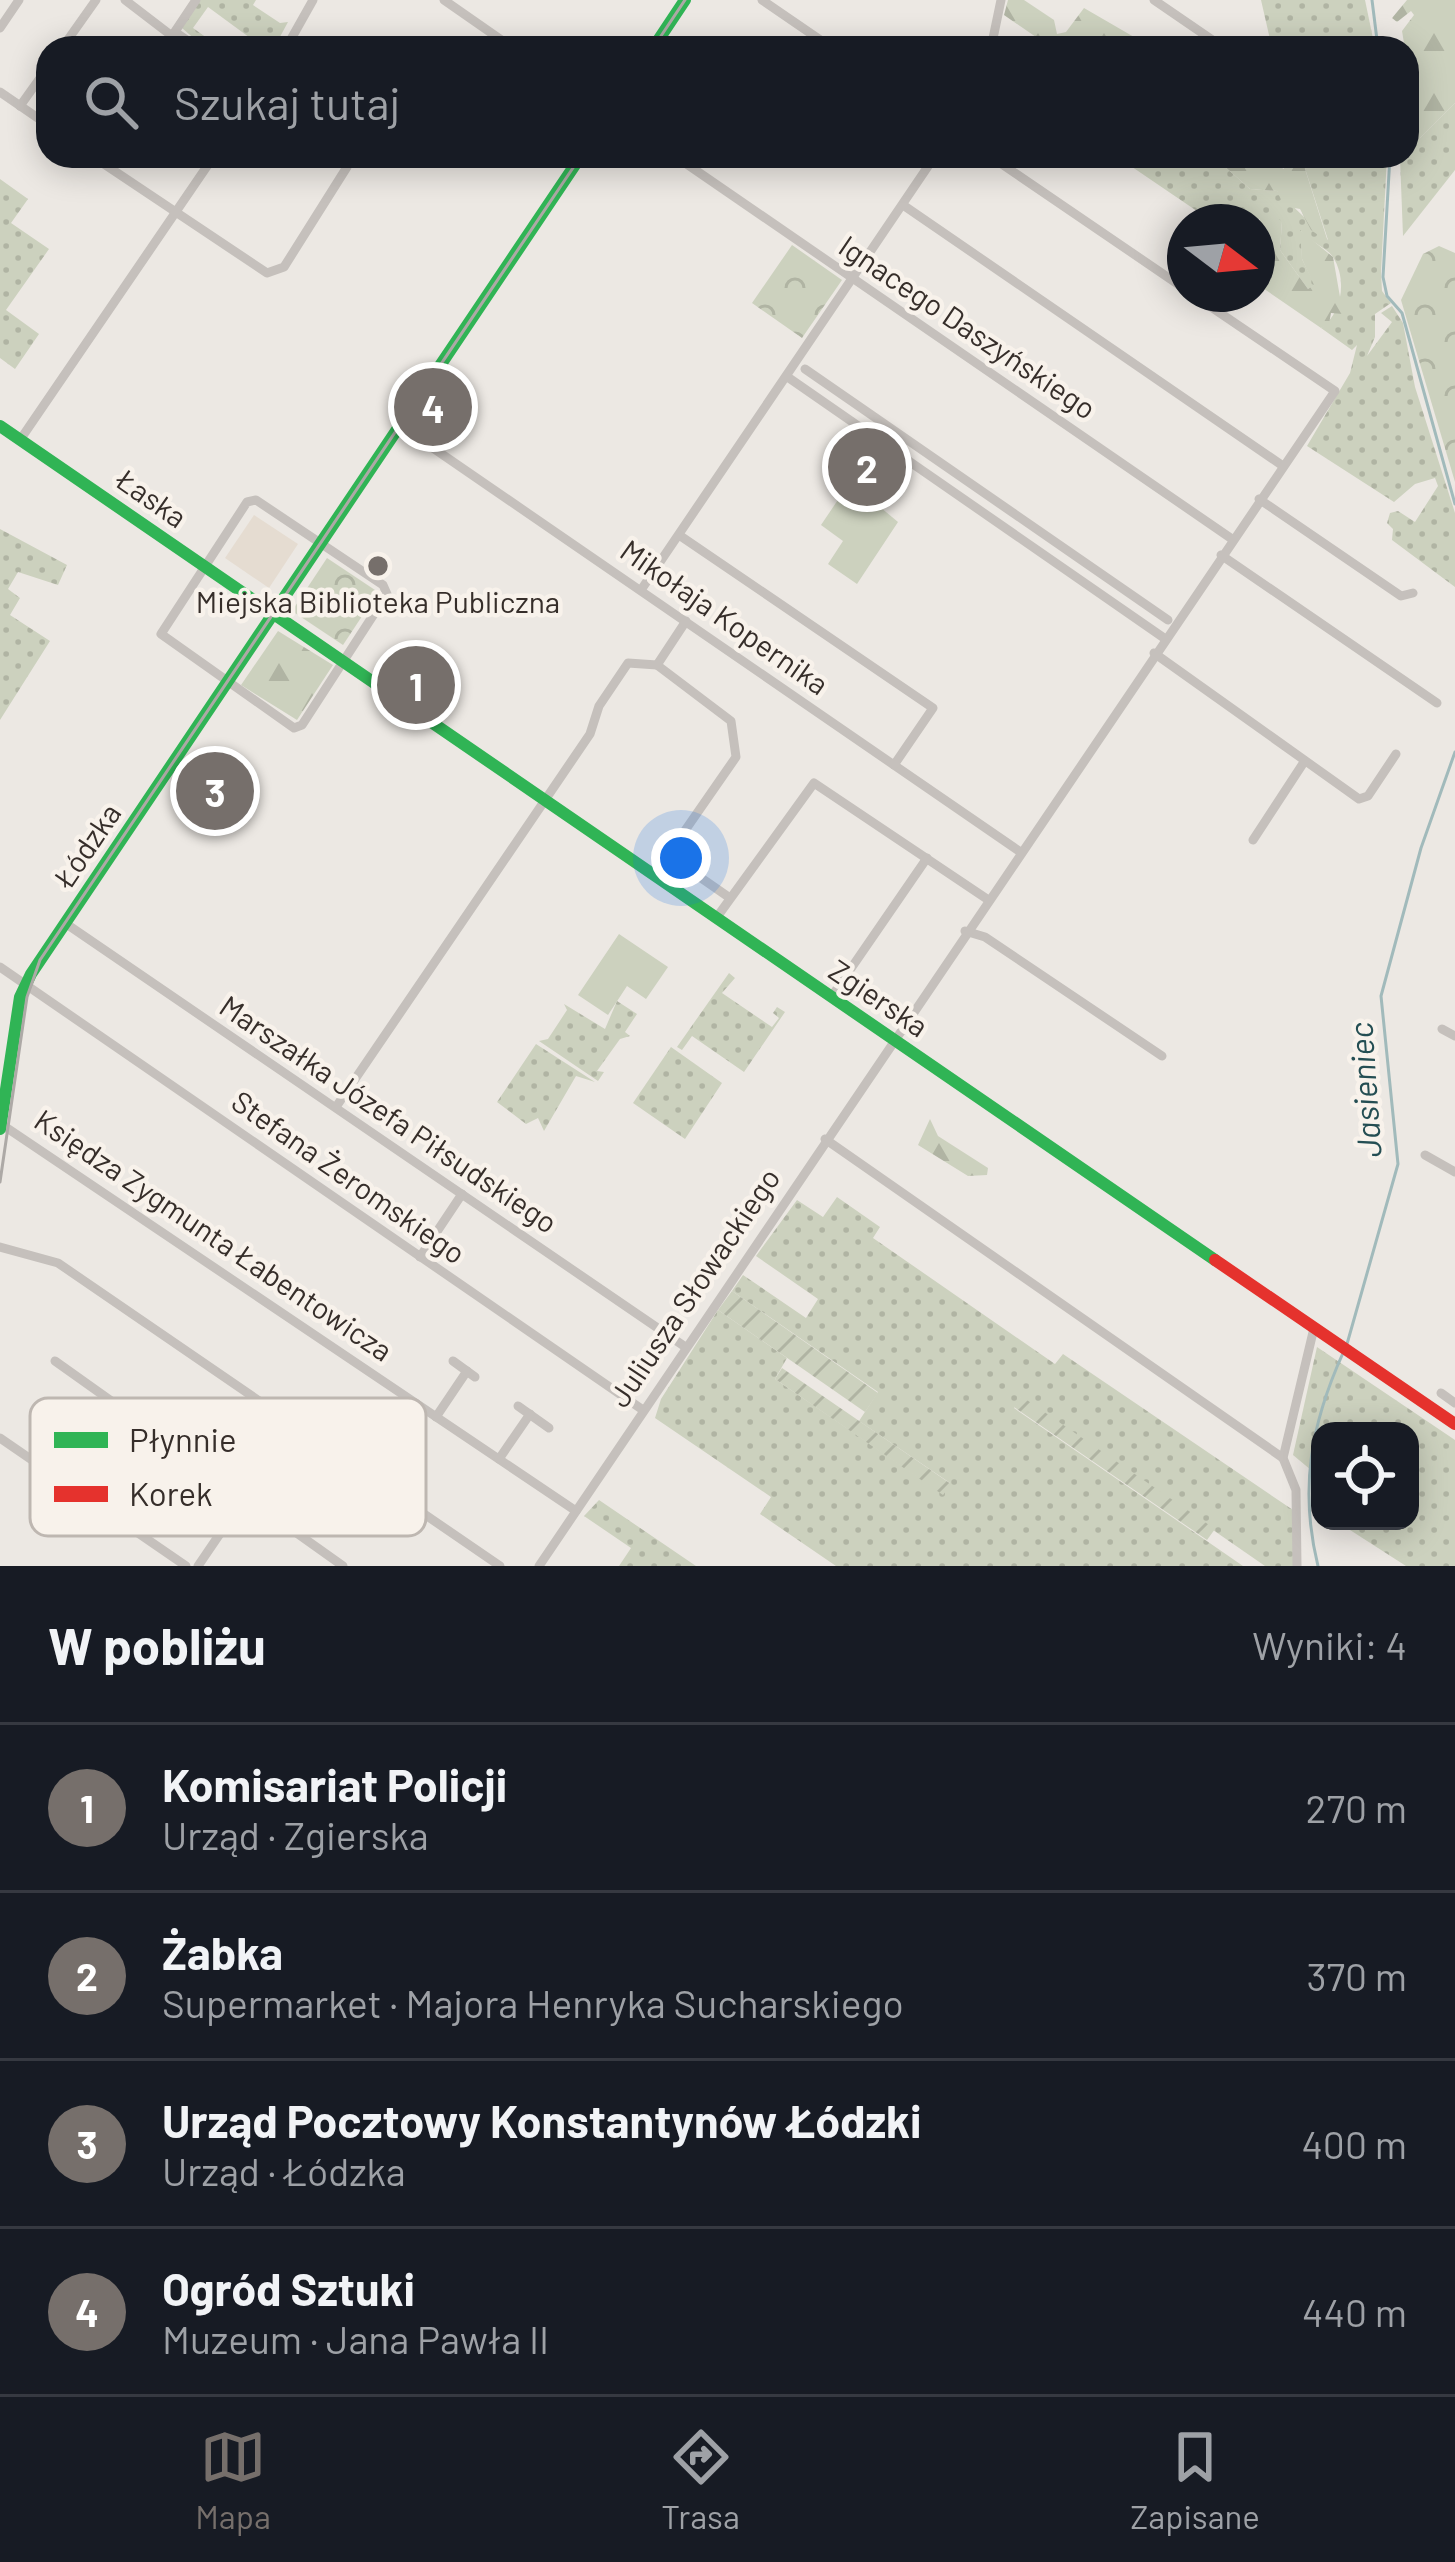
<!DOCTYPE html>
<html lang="pl">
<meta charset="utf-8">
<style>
body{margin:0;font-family:Barlow,sans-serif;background:#20242c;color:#f1f3f6}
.controls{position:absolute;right:36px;bottom:36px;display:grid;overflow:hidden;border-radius:24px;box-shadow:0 6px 30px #0003}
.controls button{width:108px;height:108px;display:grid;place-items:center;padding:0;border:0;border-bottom:3px solid #363941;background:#171b24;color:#f1f3f6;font:60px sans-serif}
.compass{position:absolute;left:1167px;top:204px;width:108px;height:108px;border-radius:50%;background:#171b24;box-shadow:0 6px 30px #0003;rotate:106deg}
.you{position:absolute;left:681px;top:858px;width:42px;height:42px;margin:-30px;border:9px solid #fff;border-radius:50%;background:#1a73e8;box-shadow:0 0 0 18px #1a73e833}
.badge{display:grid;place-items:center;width:78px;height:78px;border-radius:50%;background:#766f6b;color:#fff;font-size:39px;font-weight:700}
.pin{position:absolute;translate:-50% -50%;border:6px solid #fff;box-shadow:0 3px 12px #0006}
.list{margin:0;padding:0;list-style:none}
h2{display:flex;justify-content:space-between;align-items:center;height:156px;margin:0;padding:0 48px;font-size:51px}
h2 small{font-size:39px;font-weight:400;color:#9ea1a6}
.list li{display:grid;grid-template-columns:78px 1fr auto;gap:36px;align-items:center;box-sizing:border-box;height:168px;padding:0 48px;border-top:3px solid #363941}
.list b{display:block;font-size:45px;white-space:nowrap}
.list p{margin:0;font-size:39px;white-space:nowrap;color:#9ea1a6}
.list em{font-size:39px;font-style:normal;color:#9ea1a6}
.icon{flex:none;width:66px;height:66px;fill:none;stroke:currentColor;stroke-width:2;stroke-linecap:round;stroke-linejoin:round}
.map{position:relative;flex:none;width:1455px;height:1566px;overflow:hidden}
.search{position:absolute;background:#171b24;box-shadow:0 6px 30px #0003;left:36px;right:36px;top:36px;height:132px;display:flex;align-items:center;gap:30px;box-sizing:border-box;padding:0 42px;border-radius:36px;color:#9ea1a6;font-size:45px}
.sheet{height:828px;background:#171b24}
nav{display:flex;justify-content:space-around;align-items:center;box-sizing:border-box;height:168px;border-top:3px solid #363941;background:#171b24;font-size:33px;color:#9ea1a6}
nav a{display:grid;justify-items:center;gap:6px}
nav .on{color:#766f6b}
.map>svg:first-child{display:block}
</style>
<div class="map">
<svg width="1455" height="1566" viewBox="0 0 1455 1566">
<defs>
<pattern id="grass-dots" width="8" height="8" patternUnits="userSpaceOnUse" patternTransform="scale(3)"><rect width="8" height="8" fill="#ccd1be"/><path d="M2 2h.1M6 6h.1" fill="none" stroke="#b0b4a3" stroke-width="1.8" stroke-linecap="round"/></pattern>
<pattern id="forest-firs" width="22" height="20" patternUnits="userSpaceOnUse" patternTransform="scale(3)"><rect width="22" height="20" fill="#ccd1be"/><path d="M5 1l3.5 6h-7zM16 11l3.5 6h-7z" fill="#b0b4a3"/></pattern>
<pattern id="park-crowns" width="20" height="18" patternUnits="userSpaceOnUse" patternTransform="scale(3)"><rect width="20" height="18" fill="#ccd1be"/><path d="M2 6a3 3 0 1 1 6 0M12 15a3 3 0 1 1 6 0" fill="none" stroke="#b0b4a3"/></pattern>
<pattern id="garden-furrows" width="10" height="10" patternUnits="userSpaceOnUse" patternTransform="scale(3)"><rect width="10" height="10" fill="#ccd1be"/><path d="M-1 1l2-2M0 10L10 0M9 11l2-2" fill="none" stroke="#b0b4a3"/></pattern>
</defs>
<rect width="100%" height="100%" fill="#ece8e3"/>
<!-- grass -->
<g fill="url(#grass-dots)">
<polygon points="200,0 256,0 253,5 280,23 288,22 275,46 264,48 208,7 193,28 221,48 205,48 182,28"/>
<polygon points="1261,0 1365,0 1375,48 1272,48"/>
<polygon points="1455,103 1455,170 1403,236 1400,158"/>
<path d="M 1116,156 L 1213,156 L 1250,189 L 1277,191 L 1328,240 L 1301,156 L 1387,156 L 1381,272 L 1382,291 L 1391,303 L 1375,314 L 1375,337 L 1367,356 L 1392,322 L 1381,313 L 1392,306 L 1403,323 L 1415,387 L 1455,513 L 1455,587 L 1392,540 L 1393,529 L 1387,523 L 1390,513 L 1398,511 L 1415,522 L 1438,486 L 1435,478 L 1415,484 L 1394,502 L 1307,446 L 1350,373 L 1357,345 L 1352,350 L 1321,328 C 1341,315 1348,281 1333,257 C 1327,248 1309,241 1301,231 L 1302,259 L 1315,285 L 1308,289 L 1280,250 L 1282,221 L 1267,235 L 1257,232 L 1260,219 L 1213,222 Z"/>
<polygon points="0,179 28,199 11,223 49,249 6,310 39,334 15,369 0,358"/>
<polygon points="0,529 67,565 58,585 18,572 8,589 20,598 10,615 50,641 0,720"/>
<polygon points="729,973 735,978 722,993 772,1027 779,1018 773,1013 777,1007 785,1012 744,1072 692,1036 682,1050 677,1047"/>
<polygon points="617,1001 637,1014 625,1032 630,1036 620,1039 597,1071 604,1072 598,1081 539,1041 548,1039 567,1010 564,1004 605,1029"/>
<polygon points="536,1044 595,1082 576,1076 544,1131 538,1118 526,1124 497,1102"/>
<polygon points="671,1047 722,1083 685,1139 633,1103"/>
<polygon points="837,1197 880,1227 873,1238 1055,1364 1063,1354 1293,1510 1293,1566 1265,1566 1021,1397 1014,1408 1243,1566 836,1566 760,1514 771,1497 655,1418 661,1399 718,1310 787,1358 775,1379 943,1494 950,1483 859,1421 878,1392 732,1291 743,1275 806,1318 818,1299 756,1256 797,1200 823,1217"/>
<polygon points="1317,1347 1455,1440 1455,1566 1406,1566 1336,1521 1410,1521 1410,1431 1320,1431 1318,1509 1317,1475 1293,1455"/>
<polygon points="599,1500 696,1566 619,1566 631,1548 584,1516"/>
</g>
<!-- forest -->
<g fill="url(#forest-firs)">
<polygon points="1008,0 1024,0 1054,20 1057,34 1066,32 1084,8 1153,48 1052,48 1004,15"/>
<polygon points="1407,0 1455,0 1455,103 1407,151 1407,104 1412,91 1402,31 1414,15 1411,11 1397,22 1392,18"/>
<polygon points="1213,156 1260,156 1284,169 1285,156 1301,156 1328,242 1311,230 1300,209 1284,206 1277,191 1250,189"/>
<polygon points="1270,214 1282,221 1280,250 1308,289 1314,285 1302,259 1300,230 1333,257 1343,314 1331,313 1329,324 1321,328 1257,284 1257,232 1271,230"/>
<polygon points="278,631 333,665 297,720 241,685"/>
<polygon points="930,1119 938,1136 988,1168 987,1175 968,1176 918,1145"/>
</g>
<!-- park -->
<g fill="url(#park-crowns)">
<polygon points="792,245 842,280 802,338 752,303"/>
<polygon points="1439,246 1455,253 1455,482 1401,300 1423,254"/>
<polygon points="327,558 378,592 343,645 292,611"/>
</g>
<!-- garden -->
<g fill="url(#garden-furrows)">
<polygon points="732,1291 878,1393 865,1412 718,1310"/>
<polygon points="782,1368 951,1484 943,1495 775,1379"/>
<polygon points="1021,1396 1215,1529 1207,1540 1014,1407"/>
</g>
<!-- pitch -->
<g fill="#ccd1be">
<polygon points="850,482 898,522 857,584 828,564 843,541 821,525"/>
<polygon points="619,934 668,967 646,999 627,986 608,1015 578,995"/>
</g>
<!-- plaza -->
<polygon fill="#e5dcd1" points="254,515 298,544 269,588 225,558"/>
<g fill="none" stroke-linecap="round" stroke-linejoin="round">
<!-- stream -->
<g stroke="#a1babb" stroke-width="3">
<polyline points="1372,0 1378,48"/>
<polyline points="1390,156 1383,277 1387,296 1402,313 1455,504"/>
<polyline points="1347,1344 1398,1164 1381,996 1421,848 1455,752"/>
<path d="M 1318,1566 C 1299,1489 1311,1424 1343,1353"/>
</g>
<!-- street -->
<g stroke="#c5c0bc" stroke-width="9">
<polyline points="125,0 172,36"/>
<polyline points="444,0 513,48"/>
<polyline points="762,0 832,48"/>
<polyline points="1154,0 1224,48"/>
<polyline points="0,28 19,0"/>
<polyline points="175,32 198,48"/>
<polyline points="62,48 96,0"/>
<polyline points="164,48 196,0"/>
<polyline points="286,48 313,0"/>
<polyline points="991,48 1001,0"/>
<polyline points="0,92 48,125"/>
<polyline points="20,106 48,67"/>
<polyline points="92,156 267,273 284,267 347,167 348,156"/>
<polyline points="675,156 1232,539"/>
<polyline points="990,156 1185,289"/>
<polyline points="903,205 1283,466"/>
<polyline points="805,369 1168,620"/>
<polyline points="789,378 1164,638"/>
<polyline points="401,426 1019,851"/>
<polyline points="20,440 214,156"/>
<polyline points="1259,499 1401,596 1413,593"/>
<polygon points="256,500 383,585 387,594 302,725 294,728 161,634 247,502"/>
<polyline points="679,535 933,708 894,765"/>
<polyline points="1221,555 1437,703"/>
<polyline points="641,590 935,156"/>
<polyline points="1154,653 1359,799 1368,796 1396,754"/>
<polyline points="657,665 731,721 736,757 668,855 730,898"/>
<polyline points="1253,840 1304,762"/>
<polyline points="717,917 814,783 987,899"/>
<polyline points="65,923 684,1346"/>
<polyline points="965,931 985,937 1162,1056"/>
<polyline points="0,967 643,1410"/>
<polyline points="832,996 927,858"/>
<polyline points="1442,1029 1455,1036"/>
<polyline points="336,1107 590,734 599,706 628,663 657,665 686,621"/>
<polyline points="1,1124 576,1511"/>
<polyline points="825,1139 1283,1458"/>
<polyline points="1425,1155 1455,1172"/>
<polyline points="0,1247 58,1263 500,1566"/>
<polyline points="420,1257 462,1194"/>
<polyline points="55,1361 343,1566"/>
<polyline points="453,1361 475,1377"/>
<polyline points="1441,1393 1455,1403"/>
<polyline points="518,1406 549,1428"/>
<polyline points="436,1417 467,1371"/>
<polyline points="0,1438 186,1566"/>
<polyline points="499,1459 530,1414"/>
<polyline points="198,1566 294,1425"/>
<polyline points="539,1566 1335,391 1192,294"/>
<polyline points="1297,1566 1296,1490 1283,1458 1314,1328"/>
</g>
<!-- fast -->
<g stroke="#30b455" stroke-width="12">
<polyline points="653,48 685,0"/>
<polyline points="0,426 1215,1260"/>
<polyline points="0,1129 20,997 31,974 581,156"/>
</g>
<!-- jam -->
<polyline stroke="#e5322d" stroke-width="12" points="1215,1260 1455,1424"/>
<!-- tram -->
<g stroke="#ada9a6" stroke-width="3">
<polyline points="653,48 685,0"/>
<polyline points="0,1182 27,997 40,960 581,156"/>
</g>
</g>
<!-- markers -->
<circle fill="#766f6b" stroke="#f8f2eb" stroke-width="4.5" cx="378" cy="566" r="12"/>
<g text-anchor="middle" stroke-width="9" stroke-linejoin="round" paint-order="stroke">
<!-- street labels -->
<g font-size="30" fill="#362e2a" stroke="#f8f2eb">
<text transform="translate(967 328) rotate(34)" y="10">Ignacego Daszyńskiego</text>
<text transform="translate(151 499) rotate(35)" y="10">Łaska</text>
<text transform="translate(724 618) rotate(35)" y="10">Mikołaja Kopernika</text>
<text transform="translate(88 846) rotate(-56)" y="10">Łódzka</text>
<text transform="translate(878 999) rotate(34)" y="10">Zgierska</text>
<text transform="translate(388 1115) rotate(34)" y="10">Marszałka Józefa Piłsudskiego</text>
<text transform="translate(348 1178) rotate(35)" y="10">Stefana Żeromskiego</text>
<text transform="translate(213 1236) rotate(34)" y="10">Księdza Zygmunta Łabentowicza</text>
<text transform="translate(695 1288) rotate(-56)" y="10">Juliusza Słowackiego</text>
</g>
<!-- poi labels -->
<g font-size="30" fill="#362e2a" stroke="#f8f2eb">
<text x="378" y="613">Miejska Biblioteka Publiczna</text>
</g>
<!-- water labels -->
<g font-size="33" font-style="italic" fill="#244e53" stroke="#f8f2eb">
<text transform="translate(1365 1090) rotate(-94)" y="12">Jasieniec</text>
</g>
</g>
<!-- legend -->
<rect x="30" y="1398" width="396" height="138" rx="18" fill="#f8f2eb" stroke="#beb7b1" stroke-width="3"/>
<rect x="54" y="1432" width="54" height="16" fill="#30b455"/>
<rect x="54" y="1486" width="54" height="16" fill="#e5322d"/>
<g font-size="33" fill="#362e2a">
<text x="129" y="1452">Płynnie</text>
<text x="129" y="1506">Korek</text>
</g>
</svg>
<div class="controls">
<button><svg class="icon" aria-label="locate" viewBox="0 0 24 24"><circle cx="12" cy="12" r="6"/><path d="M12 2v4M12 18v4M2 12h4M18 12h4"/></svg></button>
</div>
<svg class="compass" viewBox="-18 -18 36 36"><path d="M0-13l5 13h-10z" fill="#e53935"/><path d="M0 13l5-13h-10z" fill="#9ea1a6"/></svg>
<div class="you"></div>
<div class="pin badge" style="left:416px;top:685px">1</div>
<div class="pin badge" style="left:867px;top:467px">2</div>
<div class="pin badge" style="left:215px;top:791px">3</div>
<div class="pin badge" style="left:433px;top:407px">4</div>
<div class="search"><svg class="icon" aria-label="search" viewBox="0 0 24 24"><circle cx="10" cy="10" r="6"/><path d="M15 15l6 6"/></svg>Szukaj tutaj</div>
</div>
<section class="sheet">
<h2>W pobliżu<small>Wyniki: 4</small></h2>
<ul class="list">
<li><span class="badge">1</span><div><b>Komisariat Policji</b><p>Urząd · Zgierska</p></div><em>270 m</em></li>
<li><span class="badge">2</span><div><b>Żabka</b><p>Supermarket · Majora Henryka Sucharskiego</p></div><em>370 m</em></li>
<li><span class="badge">3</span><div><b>Urząd Pocztowy Konstantynów Łódzki</b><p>Urząd · Łódzka</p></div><em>400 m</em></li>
<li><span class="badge">4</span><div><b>Ogród Sztuki</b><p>Muzeum · Jana Pawła II</p></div><em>440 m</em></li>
</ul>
</section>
<nav>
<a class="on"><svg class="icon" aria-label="map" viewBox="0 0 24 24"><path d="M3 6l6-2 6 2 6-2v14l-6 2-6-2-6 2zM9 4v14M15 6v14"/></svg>Mapa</a>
<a><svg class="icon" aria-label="directions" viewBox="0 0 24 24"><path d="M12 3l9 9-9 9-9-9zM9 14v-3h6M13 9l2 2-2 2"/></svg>Trasa</a>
<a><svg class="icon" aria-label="saved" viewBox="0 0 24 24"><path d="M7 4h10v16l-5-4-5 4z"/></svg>Zapisane</a>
</nav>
